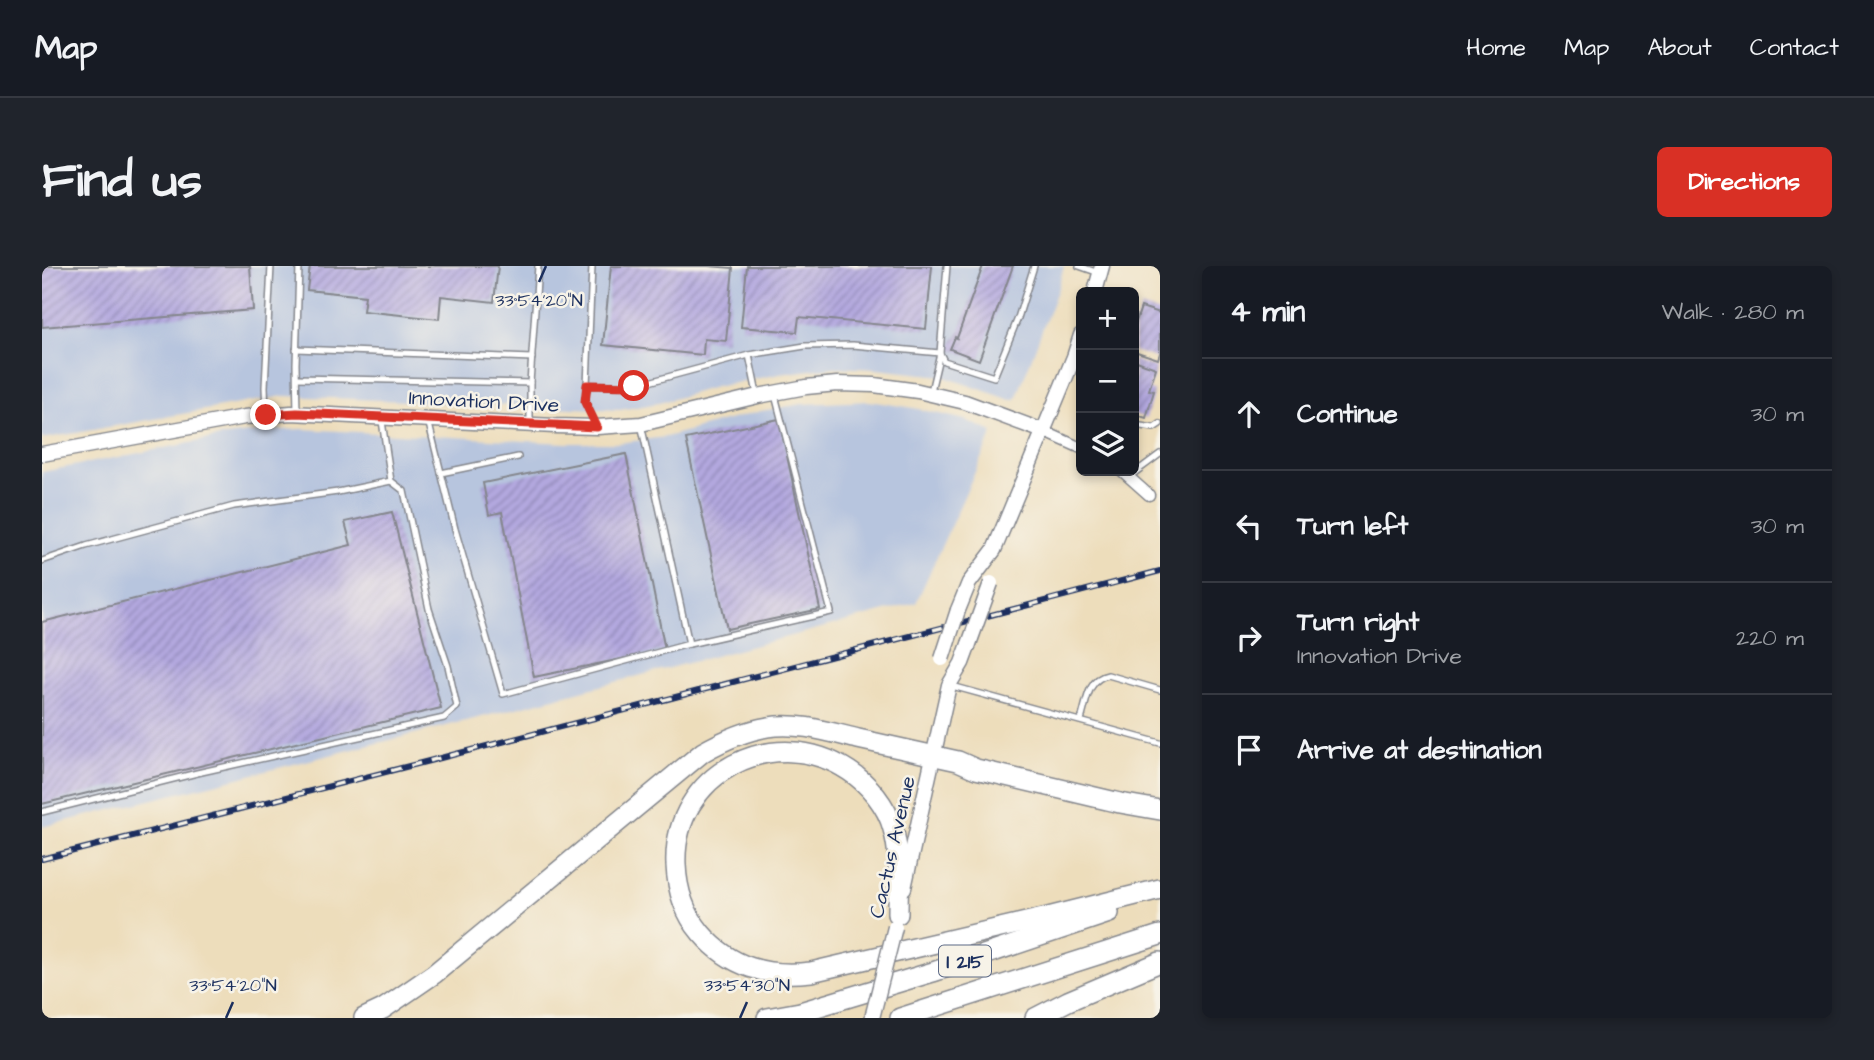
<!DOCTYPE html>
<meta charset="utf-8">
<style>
body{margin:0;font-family:"Architects Daughter",sans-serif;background:#20242c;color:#f1f3f6}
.controls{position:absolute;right:21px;top:21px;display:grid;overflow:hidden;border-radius:10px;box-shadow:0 4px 10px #0003}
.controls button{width:63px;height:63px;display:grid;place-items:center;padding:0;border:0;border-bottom:2px solid #363941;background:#171b24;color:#f1f3f6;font:35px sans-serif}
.stop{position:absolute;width:21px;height:21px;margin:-16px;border:5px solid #d93025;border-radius:50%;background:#fff}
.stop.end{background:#d93025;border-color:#fff;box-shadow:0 2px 7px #0008}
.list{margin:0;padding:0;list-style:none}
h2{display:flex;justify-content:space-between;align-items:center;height:91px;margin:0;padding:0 28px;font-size:30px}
h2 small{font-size:23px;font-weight:400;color:#9ea1a6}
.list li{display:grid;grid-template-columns:46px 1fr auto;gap:21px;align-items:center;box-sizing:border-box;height:112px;padding:0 28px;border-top:2px solid #363941}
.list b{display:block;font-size:26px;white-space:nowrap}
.list p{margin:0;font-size:23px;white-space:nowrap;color:#9ea1a6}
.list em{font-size:23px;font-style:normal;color:#9ea1a6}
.icon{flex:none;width:38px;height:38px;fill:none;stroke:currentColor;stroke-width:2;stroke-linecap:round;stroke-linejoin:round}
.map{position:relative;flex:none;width:1118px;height:752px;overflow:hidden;border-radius:10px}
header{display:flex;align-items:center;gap:42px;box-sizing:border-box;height:98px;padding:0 35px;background:#171b24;border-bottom:2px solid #363941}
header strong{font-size:33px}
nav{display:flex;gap:38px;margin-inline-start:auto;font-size:24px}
.intro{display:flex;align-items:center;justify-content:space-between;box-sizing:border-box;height:168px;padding:0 42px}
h1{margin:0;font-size:49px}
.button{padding:18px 32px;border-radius:10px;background:#d93025;color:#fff;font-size:24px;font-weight:700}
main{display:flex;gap:42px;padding:0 42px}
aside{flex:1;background:#171b24;border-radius:10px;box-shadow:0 4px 10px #0003}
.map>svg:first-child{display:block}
</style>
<header>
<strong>Map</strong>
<nav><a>Home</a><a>Map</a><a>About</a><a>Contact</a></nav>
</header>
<div class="intro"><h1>Find us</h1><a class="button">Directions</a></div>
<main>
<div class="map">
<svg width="1118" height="752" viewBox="0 0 1118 752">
<defs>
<pattern id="building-hatch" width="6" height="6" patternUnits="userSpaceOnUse" patternTransform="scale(1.75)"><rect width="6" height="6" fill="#b3a8df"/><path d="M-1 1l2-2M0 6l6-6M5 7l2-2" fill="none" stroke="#9189b8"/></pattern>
</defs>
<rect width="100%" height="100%" fill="#f7f3e8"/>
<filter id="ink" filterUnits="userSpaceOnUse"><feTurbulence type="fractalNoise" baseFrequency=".0143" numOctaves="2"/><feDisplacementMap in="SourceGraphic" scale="14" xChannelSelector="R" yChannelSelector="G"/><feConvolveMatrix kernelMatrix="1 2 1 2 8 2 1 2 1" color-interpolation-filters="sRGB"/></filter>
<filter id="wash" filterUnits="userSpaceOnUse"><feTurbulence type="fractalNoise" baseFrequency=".00686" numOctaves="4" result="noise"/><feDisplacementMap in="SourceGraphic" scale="28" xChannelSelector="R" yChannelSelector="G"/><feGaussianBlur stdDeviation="1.57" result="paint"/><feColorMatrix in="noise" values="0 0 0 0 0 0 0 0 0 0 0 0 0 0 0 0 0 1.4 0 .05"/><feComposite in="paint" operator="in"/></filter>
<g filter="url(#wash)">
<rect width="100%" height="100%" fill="#edddbb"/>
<!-- industrial -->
<g fill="#b7c5de">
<polygon points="0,0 1022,0 1016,22 974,133 969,134 900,110 834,103 793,101 738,108 673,121 617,137 578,144 242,130 0,173"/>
<polygon points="827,135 872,142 923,154 951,166 874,337 444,450 0,561 0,206 184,170 222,165 260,163 524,177 576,177 624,171 719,145 760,138"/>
</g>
<g id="blocks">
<!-- building -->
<g fill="url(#building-hatch)">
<polygon points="0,0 208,0 211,44 0,61"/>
<polygon points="268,0 456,0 452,36 399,30 397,53 321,45 323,30 265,24"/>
<polygon points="569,0 666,0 691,2 684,75 662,73 661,89 561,79"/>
<polygon points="705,0 890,0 884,63 757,51 755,66 699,61"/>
<polygon points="941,0 971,0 937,94 908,83 913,71 915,72"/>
<polygon points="1099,41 1118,47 1118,87 1116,93 1092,85 1092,62"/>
<polygon points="1092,94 1114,102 1107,124 1112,125 1104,152 1092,148"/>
<polygon points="737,153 778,343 685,363 644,173"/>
<polygon points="584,188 623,384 492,411 460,246 447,249 441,217"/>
<polygon points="350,246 399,442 0,538 0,356 309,279 303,256"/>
</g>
</g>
</g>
<g filter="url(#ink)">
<use href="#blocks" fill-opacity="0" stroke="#84868c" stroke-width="2"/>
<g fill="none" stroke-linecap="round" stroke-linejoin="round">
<!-- lane casing -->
<g stroke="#84868c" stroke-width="8">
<g id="lane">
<polyline points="905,0 898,87 902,95 952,111 976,52 992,0"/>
<polyline points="1037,0 1057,7"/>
<polyline points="254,83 490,92"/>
<polyline points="707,89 763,80 811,79 898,87 889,125"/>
<polyline points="255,112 488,117"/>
<polyline points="545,119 550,0"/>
<polyline points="224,146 223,121 229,0"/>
<polyline points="255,147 254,98 257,0"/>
<polyline points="386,154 413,263 461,428 647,378 599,158"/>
<polyline points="488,156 488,117 496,0"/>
<polyline points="554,159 543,136 545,119 592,120 707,89 715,128"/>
<polyline points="1092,159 1112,162 1118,158"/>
<polyline points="399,207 476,191"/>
<polyline points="1087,211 1118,188"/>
<polyline points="0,295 44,280 192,240 296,226 349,215"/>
<polyline points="647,378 789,346 733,129"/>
<polyline points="910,420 1118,477"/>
<path d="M 1039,454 C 1045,436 1045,413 1066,409 L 1118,424"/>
<polyline points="0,546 155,507 402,452 415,441 406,400 387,343 362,225 349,215 340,155"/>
</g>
</g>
<!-- street casing -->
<g stroke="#84868c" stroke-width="13">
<g id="street">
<polyline points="1001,165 1039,182"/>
<polyline points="1080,205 1107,229"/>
</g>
</g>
<!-- secondary casing -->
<g stroke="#84868c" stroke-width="17">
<g id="secondary">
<polyline points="1053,26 1060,0"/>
<polyline points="0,188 203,151 249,147 513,160 555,161 599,158 716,130 764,121 795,118 832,119 876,125 923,136 1001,165"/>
<polyline points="916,344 927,317 952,284 1032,91 1039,69"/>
<polyline points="862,622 907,419 920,397 927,378"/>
</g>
</g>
<!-- highway casing -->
<g stroke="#84868c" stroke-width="22">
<g id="highway">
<path d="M 856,648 C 856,620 859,590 851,563 C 845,540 827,518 807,505 C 733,455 630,507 634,599 C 635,624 643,648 659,667 C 689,702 725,711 769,706 L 1006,651 L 1118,623"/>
<path d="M 322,752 L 341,743 L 392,708 L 661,486 C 682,474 702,465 726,461 C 756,456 787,466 816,473 C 849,480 883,488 916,495 L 934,503 L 1078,537 L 1118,544"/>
<polyline points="725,752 758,746 891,706 1067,647"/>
<polyline points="858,752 1118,669"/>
<polyline points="993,752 1026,735 1118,696"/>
</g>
</g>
<!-- lane -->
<use href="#lane" stroke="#fff" stroke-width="5"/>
<!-- street -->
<use href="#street" stroke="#fff" stroke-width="10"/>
<!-- secondary -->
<use href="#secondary" stroke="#fff" stroke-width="14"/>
<!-- highway -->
<use href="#highway" stroke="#fff" stroke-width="19"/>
<!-- rail casing -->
<g stroke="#1b2f5e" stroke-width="6">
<polyline id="rail" points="0,593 387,495 1118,305"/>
</g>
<!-- rail -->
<use href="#rail" stroke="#f7f3e8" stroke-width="3.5" stroke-dasharray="10" stroke-linecap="butt"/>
<!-- secondary-bridge casing -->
<g stroke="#84868c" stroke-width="17" stroke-linecap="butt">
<g id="secondary-bridge">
<polyline points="927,378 949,317"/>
<polyline points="900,393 916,344"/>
<polyline points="830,752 853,661"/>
</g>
</g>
<!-- secondary-bridge -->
<use href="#secondary-bridge" stroke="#fff" stroke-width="14"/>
</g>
</g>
<g fill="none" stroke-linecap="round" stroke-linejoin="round" filter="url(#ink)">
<!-- route -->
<polyline stroke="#d93025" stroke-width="9" points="224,149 255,147 555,161 543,136 545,119 592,120"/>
</g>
<!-- ticks -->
<path fill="none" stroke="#1b2f5e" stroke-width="2.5" d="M 497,16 L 504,0M 184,752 L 191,736M 698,752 L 705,736"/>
<g text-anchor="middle" stroke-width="5" stroke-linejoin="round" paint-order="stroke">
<!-- shield labels -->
<rect fill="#f7f3e8" stroke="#5d6a87" stroke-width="2" x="897" y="679.5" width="52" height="31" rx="5"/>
<g font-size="19" font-weight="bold" fill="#1b2f5e">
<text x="923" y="702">I 215</text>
</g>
<!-- street labels -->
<g font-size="21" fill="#1b2f5e" stroke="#f7f3e8">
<text transform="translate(442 135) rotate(3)" y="7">Innovation Drive</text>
<text transform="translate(850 581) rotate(-77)" y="7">Cactus Avenue</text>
</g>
</g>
<g font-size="18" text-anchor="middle" fill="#1b2f5e" stroke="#f7f3e8" stroke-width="5" stroke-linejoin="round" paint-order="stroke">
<text x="497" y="40">33°54'20"N</text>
<text x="191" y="725">33°54'20"N</text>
<text x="705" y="725">33°54'30"N</text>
</g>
</svg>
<div class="controls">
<button>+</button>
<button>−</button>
<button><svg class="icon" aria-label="layers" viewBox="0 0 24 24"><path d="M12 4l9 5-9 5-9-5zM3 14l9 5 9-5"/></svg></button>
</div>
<div class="stop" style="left:592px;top:120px"></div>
<div class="stop end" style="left:224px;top:149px"></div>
</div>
<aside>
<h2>4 min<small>Walk · 280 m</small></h2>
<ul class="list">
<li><svg class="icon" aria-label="ahead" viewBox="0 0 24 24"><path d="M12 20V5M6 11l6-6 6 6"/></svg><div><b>Continue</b></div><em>30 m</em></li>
<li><svg class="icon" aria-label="left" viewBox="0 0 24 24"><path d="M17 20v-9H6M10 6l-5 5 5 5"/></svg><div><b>Turn left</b></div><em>30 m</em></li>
<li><svg class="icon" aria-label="right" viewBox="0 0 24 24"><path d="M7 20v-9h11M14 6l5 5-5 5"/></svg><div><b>Turn right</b><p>Innovation Drive</p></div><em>220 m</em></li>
<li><svg class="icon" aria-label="arrive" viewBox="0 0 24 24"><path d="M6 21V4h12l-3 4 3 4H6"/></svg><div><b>Arrive at destination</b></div></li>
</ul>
</aside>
</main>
